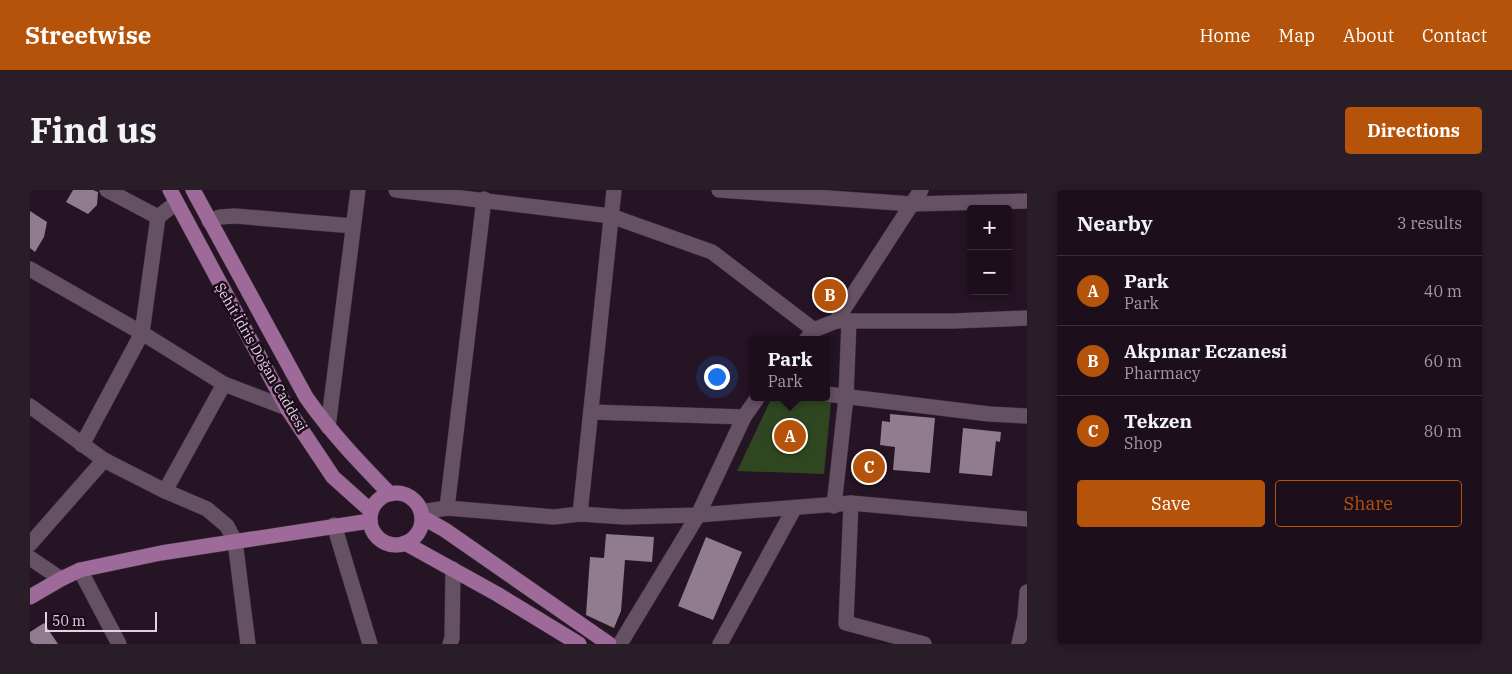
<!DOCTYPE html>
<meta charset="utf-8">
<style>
body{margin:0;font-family:"IBM Plex Serif",serif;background:#291d28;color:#f1f3f6}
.controls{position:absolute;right:15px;top:15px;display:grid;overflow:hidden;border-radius:5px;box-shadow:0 2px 8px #0003}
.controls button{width:45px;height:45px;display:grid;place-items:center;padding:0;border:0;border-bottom:1px solid #3a2f3a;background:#1c0f1b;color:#f1f3f6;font:25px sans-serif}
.scale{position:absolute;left:15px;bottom:12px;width:112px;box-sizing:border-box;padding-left:5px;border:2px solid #e0d3de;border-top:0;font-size:14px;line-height:18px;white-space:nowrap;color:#e0d3de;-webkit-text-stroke:4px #1b0b1a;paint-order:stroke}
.you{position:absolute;left:686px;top:186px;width:18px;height:18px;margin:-12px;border:4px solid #fff;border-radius:50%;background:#1a73e8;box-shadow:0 0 0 8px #1a73e833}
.badge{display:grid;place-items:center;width:32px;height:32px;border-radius:50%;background:#b45309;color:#fff;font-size:16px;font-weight:700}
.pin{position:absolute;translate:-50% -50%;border:2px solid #fff;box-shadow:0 1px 5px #0006}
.popup{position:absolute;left:720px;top:146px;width:80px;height:65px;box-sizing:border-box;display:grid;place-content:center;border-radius:5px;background:#1c0f1b;filter:drop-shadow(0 1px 4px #0005);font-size:16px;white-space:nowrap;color:#a09ca3}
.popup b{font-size:19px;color:#f1f3f6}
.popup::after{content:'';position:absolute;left:50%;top:100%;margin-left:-10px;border:10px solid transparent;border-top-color:#1c0f1b}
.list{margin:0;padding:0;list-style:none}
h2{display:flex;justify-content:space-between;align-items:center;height:65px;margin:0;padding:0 20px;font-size:21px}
h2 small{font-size:16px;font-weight:400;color:#a09ca3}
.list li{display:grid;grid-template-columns:32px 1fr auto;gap:15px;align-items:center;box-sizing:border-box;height:70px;padding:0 20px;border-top:1px solid #3a2f3a}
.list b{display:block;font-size:19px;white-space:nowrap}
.list p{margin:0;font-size:16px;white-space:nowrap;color:#a09ca3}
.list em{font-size:16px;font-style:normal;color:#a09ca3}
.actions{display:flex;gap:10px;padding:15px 20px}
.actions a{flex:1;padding:11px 0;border:1px solid #b45309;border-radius:5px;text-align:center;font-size:18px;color:#b45309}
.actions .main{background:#b45309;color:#fff}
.map{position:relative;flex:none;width:997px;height:454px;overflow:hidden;border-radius:5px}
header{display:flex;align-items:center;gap:30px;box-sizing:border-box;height:70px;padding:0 25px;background:#b45309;color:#fff}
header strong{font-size:24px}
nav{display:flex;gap:28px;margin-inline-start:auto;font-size:18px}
.intro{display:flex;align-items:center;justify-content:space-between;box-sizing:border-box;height:120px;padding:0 30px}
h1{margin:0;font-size:35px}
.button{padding:12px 22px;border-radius:5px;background:#b45309;color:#fff;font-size:18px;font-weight:700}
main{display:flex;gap:30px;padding:0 30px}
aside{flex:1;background:#1c0f1b;border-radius:5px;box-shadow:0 2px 8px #0003}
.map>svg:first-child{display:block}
</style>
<header>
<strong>Streetwise</strong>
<nav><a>Home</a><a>Map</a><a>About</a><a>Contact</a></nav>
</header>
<div class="intro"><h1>Find us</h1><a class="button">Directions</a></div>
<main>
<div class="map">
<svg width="997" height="454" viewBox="0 0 997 454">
<rect width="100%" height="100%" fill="#251424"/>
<!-- green -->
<polygon fill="#2f4721" points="742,207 766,207 801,212 794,284 707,281"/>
<!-- building -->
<g fill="#917b8f">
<polygon points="43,0 63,0 68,2 67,15 58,24 36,12"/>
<polygon points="0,21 17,32 14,47 5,62 0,58"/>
<polygon points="860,224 905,228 900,283 863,280 865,257 850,255 852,231 860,232"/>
<polygon points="933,238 971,242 970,252 966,251 962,286 929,283"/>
<polygon points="576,344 624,347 622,372 595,370 591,421 584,438 556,425 560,367 574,368"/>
<polygon points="676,347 712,362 683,430 648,416"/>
<polygon points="14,433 28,454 0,454 0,442"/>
</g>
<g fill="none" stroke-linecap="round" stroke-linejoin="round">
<!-- minor casing -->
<g stroke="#3b303b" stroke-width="16">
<g id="minor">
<polyline points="77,0 128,27"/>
<polyline points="366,0 581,26 682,62 784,140"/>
<polyline points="689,0 882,14 997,11"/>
<polyline points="179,31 190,27 205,26 323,36"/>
<polyline points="0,79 112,143 194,194 257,218"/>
<polyline points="806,131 924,131 997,128"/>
<polyline points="776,150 784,140 806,131 891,0"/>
<polyline points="796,204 959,224 997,226"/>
<polyline points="0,216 74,270 135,301 177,319 197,336 205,351 218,454"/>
<polyline points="561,222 714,227"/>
<polyline points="298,237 328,0"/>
<polyline points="52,255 112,143 128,27 146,13"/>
<polyline points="135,301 194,194"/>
<polyline points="821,313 816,433 894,454"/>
<polyline points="804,316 816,207 819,131"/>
<polyline points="417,318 454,9"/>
<polyline points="391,322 417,318 524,327 550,324 594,327 668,325 821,313 997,329"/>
<polyline points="550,324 584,0"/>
<polyline points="304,335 340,454"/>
<polyline points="0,354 74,270"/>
<polyline points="0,368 31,389"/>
<polyline points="50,380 89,454"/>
<polyline points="420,454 422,448 423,379"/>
<polyline points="590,454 668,325 714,227 728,207"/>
<polyline points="690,454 764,319"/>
<polyline points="989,454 995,427 997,402"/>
</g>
</g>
<!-- major casing -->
<g stroke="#3b303b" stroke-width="16">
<g id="major">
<polyline points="140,0 257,218 303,287 341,321"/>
<path d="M 163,0 L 276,207 C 301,243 330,273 360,304"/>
<circle cx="366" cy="329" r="26"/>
<polyline points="392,327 415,340 579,454"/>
<polyline points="375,353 467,404 549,454"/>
<polyline points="0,407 31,389 50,380 131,363 340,331"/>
</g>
</g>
<!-- minor -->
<use href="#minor" stroke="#665164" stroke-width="15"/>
<!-- major -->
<use href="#major" stroke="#9d6a99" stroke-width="15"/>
</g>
<g text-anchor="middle" stroke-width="5" stroke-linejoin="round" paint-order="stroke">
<!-- street labels -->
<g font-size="14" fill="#e0d3de" stroke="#1b0b1a">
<text transform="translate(231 167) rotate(60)" y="5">Şehit İdris Doğan Caddesi</text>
</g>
</g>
</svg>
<div class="controls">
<button>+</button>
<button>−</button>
</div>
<div class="scale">50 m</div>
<div class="you"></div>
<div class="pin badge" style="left:760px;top:246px">A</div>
<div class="popup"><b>Park</b>Park</div>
<div class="pin badge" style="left:800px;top:105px">B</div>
<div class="pin badge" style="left:839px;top:277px">C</div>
</div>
<aside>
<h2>Nearby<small>3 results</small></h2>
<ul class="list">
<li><span class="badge">A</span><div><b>Park</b><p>Park</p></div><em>40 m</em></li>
<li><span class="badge">B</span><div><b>Akpınar Eczanesi</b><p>Pharmacy</p></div><em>60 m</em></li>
<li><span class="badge">C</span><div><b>Tekzen</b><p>Shop</p></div><em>80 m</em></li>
</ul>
<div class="actions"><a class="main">Save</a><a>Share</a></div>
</aside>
</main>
